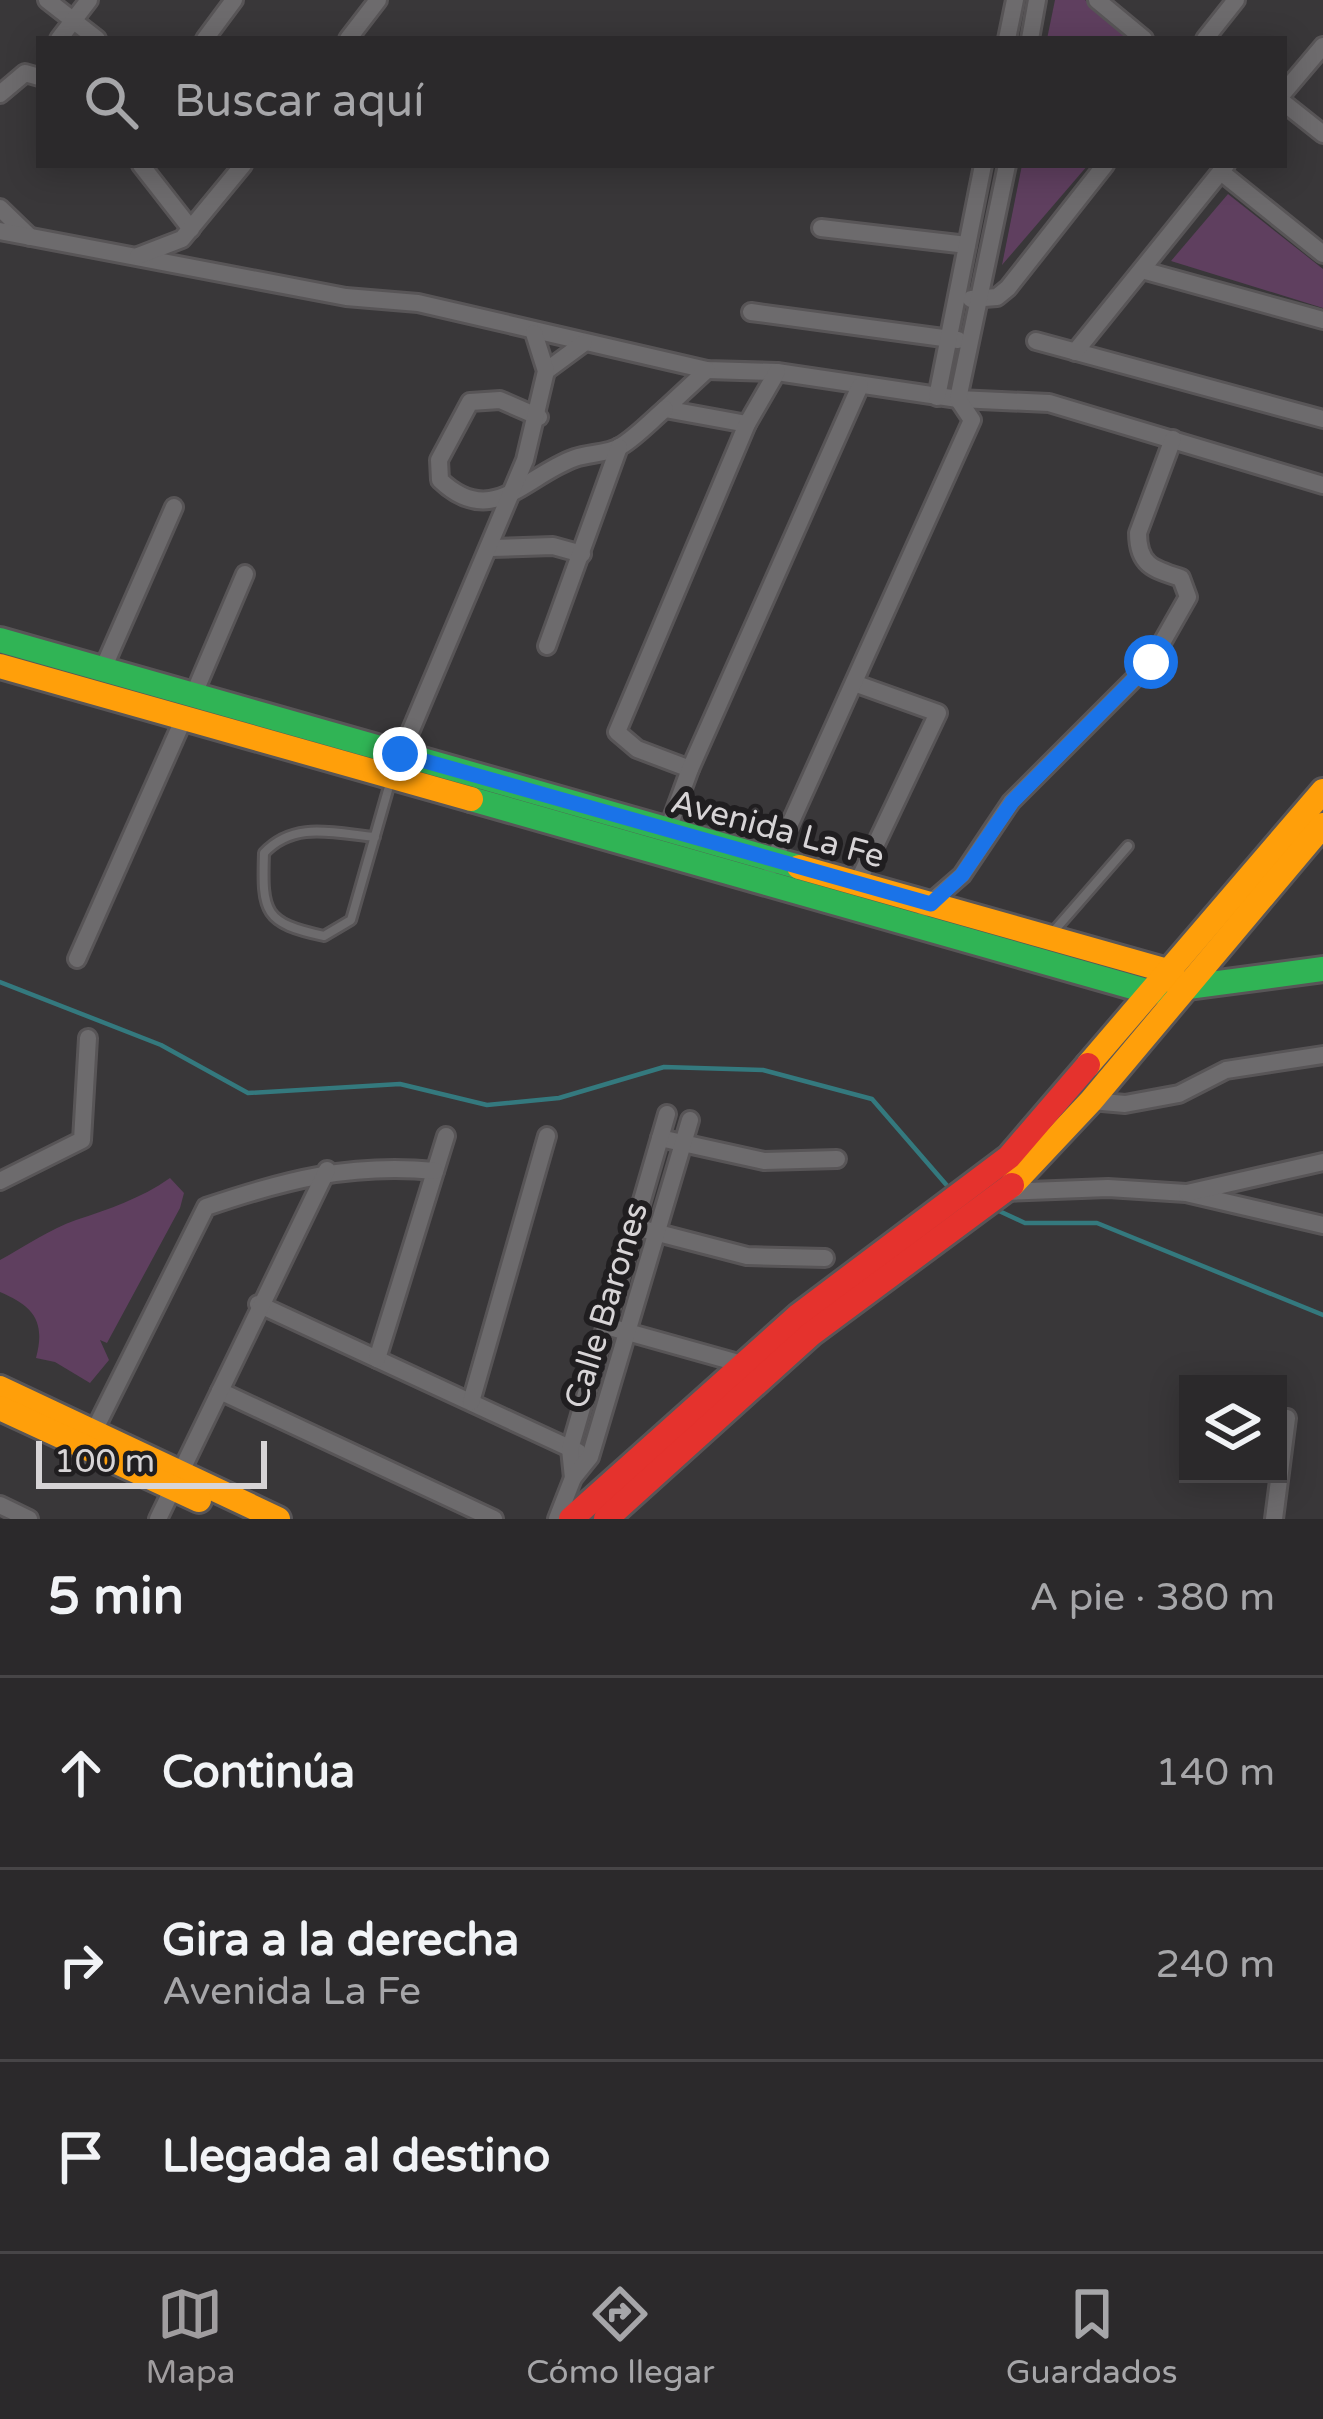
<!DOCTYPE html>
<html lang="es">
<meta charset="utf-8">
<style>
body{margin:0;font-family:"Varela Round",sans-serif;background:#373537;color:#f1f3f6}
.controls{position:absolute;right:36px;bottom:36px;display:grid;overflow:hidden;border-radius:0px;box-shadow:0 6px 30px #0003}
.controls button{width:108px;height:108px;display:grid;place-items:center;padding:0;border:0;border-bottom:3px solid #474547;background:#2b292b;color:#f1f3f6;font:60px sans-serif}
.scale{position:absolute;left:36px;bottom:30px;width:231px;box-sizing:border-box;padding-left:12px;border:6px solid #d7d4d6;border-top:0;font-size:33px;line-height:42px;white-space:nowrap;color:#d7d4d6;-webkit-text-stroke:9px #201e20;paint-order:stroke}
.stop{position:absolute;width:36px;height:36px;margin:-27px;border:9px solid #1a73e8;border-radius:50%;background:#fff}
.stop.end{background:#1a73e8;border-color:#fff;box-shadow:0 3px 12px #0008}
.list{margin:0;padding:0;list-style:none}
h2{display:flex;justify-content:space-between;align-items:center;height:156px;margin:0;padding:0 48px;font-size:51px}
h2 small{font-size:39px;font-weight:400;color:#a6a6a9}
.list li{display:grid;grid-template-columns:78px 1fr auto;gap:36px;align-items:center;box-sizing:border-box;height:192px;padding:0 48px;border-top:3px solid #474547}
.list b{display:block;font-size:45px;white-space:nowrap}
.list p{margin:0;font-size:39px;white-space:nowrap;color:#a6a6a9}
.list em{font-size:39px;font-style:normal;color:#a6a6a9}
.icon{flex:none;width:66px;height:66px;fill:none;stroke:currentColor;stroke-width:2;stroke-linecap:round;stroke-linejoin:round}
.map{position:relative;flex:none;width:1323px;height:1519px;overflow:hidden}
.search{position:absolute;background:#2b292b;box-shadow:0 6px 30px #0003;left:36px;right:36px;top:36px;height:132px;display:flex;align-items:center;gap:30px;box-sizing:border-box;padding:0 42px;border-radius:0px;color:#a6a6a9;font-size:45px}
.sheet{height:732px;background:#2b292b}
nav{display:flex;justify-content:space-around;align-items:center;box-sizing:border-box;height:168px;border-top:3px solid #474547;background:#2b292b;font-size:33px;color:#a6a6a9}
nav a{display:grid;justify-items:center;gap:6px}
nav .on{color:#a09d9f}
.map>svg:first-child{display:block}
</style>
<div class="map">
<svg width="1323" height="1519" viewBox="0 0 1323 1519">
<rect width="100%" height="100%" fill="#393739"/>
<!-- green -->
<g fill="#5f3f5f">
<polygon points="1055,0 1085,0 1133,39 1047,39"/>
<polygon points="1022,165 1088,165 1002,265"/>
<polygon points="1228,194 1323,269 1323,308 1171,261"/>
<path d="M 170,1178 L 184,1193 L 180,1208 L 107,1343 L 100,1340 L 109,1360 L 90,1383 L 55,1362 L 36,1358 C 46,1321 33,1306 0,1292 L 0,1260 C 24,1247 50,1229 76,1220 C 109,1209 140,1199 170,1178 Z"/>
</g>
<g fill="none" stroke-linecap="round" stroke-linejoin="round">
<!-- stream -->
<g stroke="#34797e" stroke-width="4.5">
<polyline points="0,982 161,1045 248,1093 400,1084 487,1105 559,1098 664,1067 763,1070 872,1099 950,1189"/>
<polyline points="997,1210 1025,1223 1097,1223 1323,1315"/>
</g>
<!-- lane casing -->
<g stroke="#585557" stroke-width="14">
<g id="lane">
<path d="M 375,837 C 333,833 294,821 264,853 C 262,913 264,923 324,936 L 351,920 L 390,783"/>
<polyline points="1053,932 1128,846"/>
</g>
</g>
<!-- street casing -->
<g stroke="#585557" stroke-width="22">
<g id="street">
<polyline points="47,0 97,39"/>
<polyline points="1097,0 1144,39"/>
<polyline points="59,39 89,0"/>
<polyline points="205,39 234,0"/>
<polyline points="348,39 378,0"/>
<polyline points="1007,39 1015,0"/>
<polyline points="1030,39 1037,0"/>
<polyline points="1205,39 1236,0"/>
<polyline points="1284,92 1323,46"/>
<polyline points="0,94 25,73 39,77"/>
<polyline points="1284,103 1323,134"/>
<polyline points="141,165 191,229"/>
<polyline points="1221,172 1323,254"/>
<polyline points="0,208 30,237"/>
<polyline points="821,228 967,245"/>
<polyline points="0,231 346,297 418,303 707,370 777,372 958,399 1049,403 1323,485"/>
<polyline points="138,256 182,239 243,165"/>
<polyline points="1142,270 1323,320"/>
<polyline points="971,299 997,297 1008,288 1105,165"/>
<polyline points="751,312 958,340"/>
<polyline points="1036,341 1323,419"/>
<polyline points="1075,352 1226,165"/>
<polyline points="707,370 665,409 747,424"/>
<polyline points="546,371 584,343"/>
<polyline points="937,397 983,165"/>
<path d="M 539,417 L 500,400 L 470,402 L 439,460 L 440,480 C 492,530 526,475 575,458 C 589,453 608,454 621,446 C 636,437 651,421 665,409"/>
<polyline points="491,548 553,546 582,554"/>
<polyline points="547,646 619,447"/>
<polyline points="102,671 174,507"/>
<polyline points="854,683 938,713 857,884"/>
<polyline points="193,696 245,574"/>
<polyline points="397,763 525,460 546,371 534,333"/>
<polyline points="690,769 637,749 617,732 747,424 777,372"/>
<polyline points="667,832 690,769 860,386"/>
<polyline points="771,866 972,420 958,399 1007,165"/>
<path d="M 924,908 L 962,875 L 1011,802 L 1151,662 L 1188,597 L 1181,578 C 1153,569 1138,565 1138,533 L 1173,439"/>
<polyline points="77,959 184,718"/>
<polyline points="1091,1101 1125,1104 1179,1094 1226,1070 1323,1055"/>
<polyline points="660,1138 764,1161 837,1159"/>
<polyline points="0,1181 82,1140 88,1038"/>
<polyline points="1006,1192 1108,1188 1186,1193 1323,1225"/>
<polyline points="1187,1193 1323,1162"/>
<polyline points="635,1227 747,1256 825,1258"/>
<polyline points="258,1304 578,1452"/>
<polyline points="606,1326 742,1364"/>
<polyline points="377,1359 446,1136"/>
<polyline points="220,1391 494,1519"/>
<polyline points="471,1402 547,1136"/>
<path d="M 91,1437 L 206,1207 C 285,1180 351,1163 435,1171"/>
<polyline points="573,1478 570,1449 667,1114"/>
<polyline points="0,1505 29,1519"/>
<polyline points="158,1519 327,1170"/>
<polyline points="557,1519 573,1478 590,1457 690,1120"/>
<polyline points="1274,1519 1287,1418"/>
</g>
</g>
<!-- fast casing -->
<g stroke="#585557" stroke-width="30">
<g id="fast">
<polyline points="0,640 799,867"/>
<polyline points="471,799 1150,992 1323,969"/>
</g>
</g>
<!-- slow casing -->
<g stroke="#585557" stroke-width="30">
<g id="slow">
<polyline points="0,666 471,799"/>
<polyline points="799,867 1171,972 1181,992"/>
<polyline points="1088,1065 1323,791"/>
<polyline points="1012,1185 1091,1101 1323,825"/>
<polyline points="0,1388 278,1519"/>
<polyline points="0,1408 199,1500"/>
</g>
</g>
<!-- jam casing -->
<g stroke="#585557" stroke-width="30">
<g id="jam">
<polyline points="571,1519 799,1315 1009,1157 1088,1065"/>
<polyline points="606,1519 811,1334 1012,1185"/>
</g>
</g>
<!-- lane -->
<use href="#lane" stroke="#6d6b6d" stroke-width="8"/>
<!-- street -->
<use href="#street" stroke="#6d6b6d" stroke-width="16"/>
<!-- fast -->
<use href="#fast" stroke="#30b455" stroke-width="24"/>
<!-- slow -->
<use href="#slow" stroke="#ff9f0a" stroke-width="24"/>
<!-- jam -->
<use href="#jam" stroke="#e5322d" stroke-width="24"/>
</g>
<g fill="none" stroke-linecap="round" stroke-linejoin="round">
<!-- route -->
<polyline stroke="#1a73e8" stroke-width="15" points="400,754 931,904 962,875 1012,802 1151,662"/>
</g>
<g text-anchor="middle" stroke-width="12" stroke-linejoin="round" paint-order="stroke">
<!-- street labels -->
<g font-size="33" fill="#d7d4d6" stroke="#201e20">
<text transform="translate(778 828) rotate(15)" y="12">Avenida La Fe</text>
<text transform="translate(605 1305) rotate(-73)" y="12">Calle Barones</text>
</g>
</g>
</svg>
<div class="controls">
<button><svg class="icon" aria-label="layers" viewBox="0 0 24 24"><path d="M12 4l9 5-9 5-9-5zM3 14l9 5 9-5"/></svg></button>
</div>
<div class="scale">100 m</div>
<div class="stop" style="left:1151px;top:662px"></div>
<div class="stop end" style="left:400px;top:754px"></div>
<div class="search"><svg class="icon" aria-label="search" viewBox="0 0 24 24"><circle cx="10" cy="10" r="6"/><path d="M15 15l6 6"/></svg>Buscar aquí</div>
</div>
<section class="sheet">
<h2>5 min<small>A pie · 380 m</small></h2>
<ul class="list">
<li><svg class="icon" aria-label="ahead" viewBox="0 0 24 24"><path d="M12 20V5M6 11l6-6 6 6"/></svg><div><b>Continúa</b></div><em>140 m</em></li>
<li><svg class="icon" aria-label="right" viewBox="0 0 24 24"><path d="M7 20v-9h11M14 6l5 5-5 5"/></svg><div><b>Gira a la derecha</b><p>Avenida La Fe</p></div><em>240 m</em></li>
<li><svg class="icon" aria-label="arrive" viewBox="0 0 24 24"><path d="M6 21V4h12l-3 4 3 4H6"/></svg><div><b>Llegada al destino</b></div></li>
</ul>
</section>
<nav>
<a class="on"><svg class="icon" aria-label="map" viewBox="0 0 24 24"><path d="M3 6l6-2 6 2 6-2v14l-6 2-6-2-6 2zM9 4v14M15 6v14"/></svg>Mapa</a>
<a><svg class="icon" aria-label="directions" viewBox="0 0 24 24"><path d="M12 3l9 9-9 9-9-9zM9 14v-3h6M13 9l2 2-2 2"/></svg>Cómo llegar</a>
<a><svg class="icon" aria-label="saved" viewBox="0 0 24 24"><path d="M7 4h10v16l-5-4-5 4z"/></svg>Guardados</a>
</nav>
